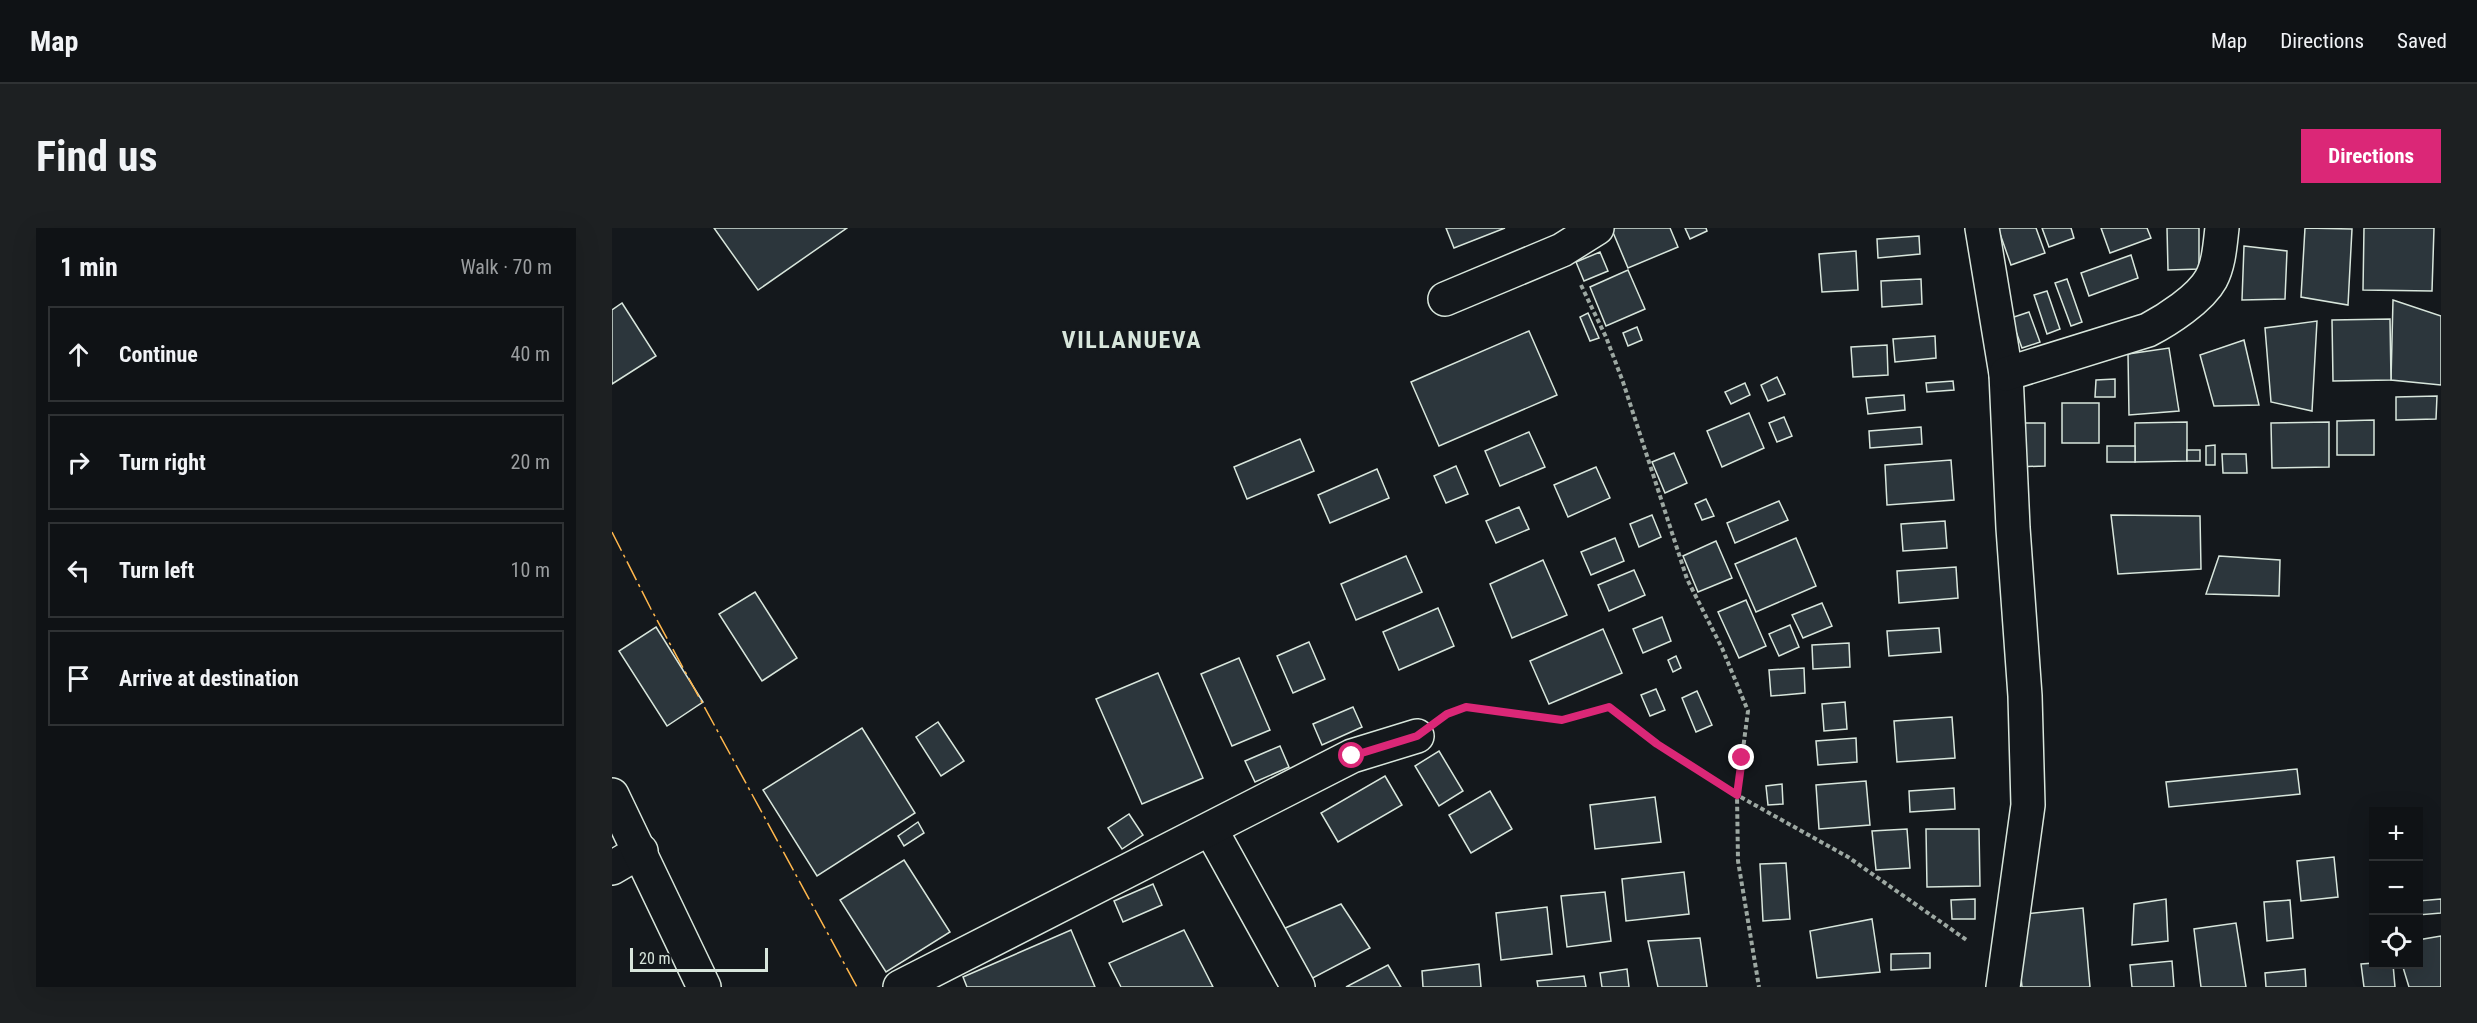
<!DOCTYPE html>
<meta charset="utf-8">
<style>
body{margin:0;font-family:"Roboto Condensed",sans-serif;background:#1d2022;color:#f1f3f6}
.controls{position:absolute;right:18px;bottom:18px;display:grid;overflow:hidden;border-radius:0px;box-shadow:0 6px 24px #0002}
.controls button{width:54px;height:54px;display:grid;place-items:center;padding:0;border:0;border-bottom:2px solid #2f3234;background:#0f1215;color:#f1f3f6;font:30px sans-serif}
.scale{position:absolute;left:18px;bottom:15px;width:138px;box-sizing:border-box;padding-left:6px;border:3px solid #d8e6dc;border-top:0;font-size:16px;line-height:21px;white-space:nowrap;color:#d8e6dc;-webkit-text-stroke:4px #14181c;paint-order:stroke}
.stop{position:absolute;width:18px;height:18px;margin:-14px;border:4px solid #db2777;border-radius:50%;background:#fff}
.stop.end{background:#db2777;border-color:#fff;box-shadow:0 2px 6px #0008}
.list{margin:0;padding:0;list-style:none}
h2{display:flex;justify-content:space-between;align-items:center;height:78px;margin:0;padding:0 24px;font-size:26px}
h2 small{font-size:20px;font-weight:400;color:#9b9ea0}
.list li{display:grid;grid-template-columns:39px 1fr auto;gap:18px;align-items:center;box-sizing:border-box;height:96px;margin:0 12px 12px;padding:0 12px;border:2px solid #2f3234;border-radius:0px}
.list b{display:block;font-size:22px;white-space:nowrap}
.list em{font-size:20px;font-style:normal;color:#9b9ea0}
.icon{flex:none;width:33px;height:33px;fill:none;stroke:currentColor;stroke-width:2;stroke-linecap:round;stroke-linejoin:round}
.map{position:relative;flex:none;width:1829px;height:759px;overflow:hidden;border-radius:0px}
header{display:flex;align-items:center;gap:36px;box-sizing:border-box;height:84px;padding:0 30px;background:#0f1215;border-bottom:2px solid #2f3234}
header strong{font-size:28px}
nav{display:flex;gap:33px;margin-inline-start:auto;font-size:21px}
.intro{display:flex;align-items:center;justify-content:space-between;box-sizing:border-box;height:144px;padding:0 36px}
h1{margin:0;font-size:42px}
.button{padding:15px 27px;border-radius:0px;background:#db2777;color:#fff;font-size:21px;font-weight:700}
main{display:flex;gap:36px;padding:0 36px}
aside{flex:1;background:#0f1215;border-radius:0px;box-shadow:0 6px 24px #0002}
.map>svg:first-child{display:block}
</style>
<header>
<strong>Map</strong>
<nav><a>Map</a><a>Directions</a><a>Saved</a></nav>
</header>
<div class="intro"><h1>Find us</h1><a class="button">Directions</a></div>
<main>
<aside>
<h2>1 min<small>Walk · 70 m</small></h2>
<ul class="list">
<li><svg class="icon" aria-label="ahead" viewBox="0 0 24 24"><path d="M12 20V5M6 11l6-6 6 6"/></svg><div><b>Continue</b></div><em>40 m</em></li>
<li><svg class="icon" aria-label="right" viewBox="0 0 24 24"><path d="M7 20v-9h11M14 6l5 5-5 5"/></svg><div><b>Turn right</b></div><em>20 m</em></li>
<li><svg class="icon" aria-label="left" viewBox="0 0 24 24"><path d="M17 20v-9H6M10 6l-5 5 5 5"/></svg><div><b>Turn left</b></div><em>10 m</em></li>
<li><svg class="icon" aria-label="arrive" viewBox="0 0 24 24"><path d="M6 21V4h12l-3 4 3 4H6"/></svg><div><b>Arrive at destination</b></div></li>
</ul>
</aside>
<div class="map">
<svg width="1829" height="759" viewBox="0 0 1829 759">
<rect width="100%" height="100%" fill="#14181c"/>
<!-- building -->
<g fill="#2c363c" stroke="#d8e6dc" stroke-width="1.5">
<polygon points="102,0 235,0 146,62"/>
<polygon points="834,0 893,0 842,20"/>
<polygon points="1003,0 1058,0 1066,19 1016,40 1000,2"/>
<polygon points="1073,0 1094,0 1095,3 1078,11"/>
<polygon points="1386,0 1424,0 1433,25 1399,37"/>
<polygon points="1430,0 1459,0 1462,10 1437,19"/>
<polygon points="1489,0 1535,0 1539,10 1498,25"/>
<polygon points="1555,0 1587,0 1587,41 1556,42"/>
<polygon points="1693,0 1740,1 1736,77 1689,69"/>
<polygon points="1752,0 1822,0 1820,63 1751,62"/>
<polygon points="1307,8 1308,26 1266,30 1265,11"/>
<polygon points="1632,18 1675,23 1673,71 1630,72"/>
<polygon points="1244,23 1246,62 1210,64 1207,26"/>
<polygon points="988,24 996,43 972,53 964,34"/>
<polygon points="1519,27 1526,50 1477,68 1469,45"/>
<polygon points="1016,42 1033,81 994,98 978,59"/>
<polygon points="1309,51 1310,76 1270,79 1269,53"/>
<polygon points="1455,51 1470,94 1459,98 1443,55"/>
<polygon points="1435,63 1448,101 1435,106 1422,67"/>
<polygon points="1781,72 1829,88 1829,157 1779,152"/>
<polygon points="10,75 44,128 0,156 0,82"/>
<polygon points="1417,84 1428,114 1410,120 1399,90"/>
<polygon points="976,85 987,110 978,113 968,89"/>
<polygon points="1778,91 1779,152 1721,153 1720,92"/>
<polygon points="1705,93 1700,183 1659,174 1653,100"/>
<polygon points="1025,99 1030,112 1016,118 1011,105"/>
<polygon points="917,103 945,167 827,218 799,154"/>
<polygon points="1323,108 1324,130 1283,134 1281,111"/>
<polygon points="1632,112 1647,177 1602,178 1588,127"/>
<polygon points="1275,117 1276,147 1241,149 1239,119"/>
<polygon points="1557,120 1567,183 1517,187 1516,126"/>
<polygon points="1165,149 1173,166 1156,173 1149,157"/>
<polygon points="1503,151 1503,169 1483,169 1484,152"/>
<polygon points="1341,153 1342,162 1315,164 1314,155"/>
<polygon points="1133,155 1138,167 1119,176 1113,164"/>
<polygon points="1292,167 1293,182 1256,186 1254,170"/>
<polygon points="1825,168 1824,191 1784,192 1784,169"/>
<rect x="1450" y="175" width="37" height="40"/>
<polygon points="1137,185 1152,220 1110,239 1095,203"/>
<polygon points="1172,189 1180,208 1165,214 1157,195"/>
<polygon points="1762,192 1762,227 1725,227 1725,193"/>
<polygon points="1575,194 1575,233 1523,234 1523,195"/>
<polygon points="1717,194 1717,239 1660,240 1659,195"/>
<polygon points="1402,195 1433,195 1433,238 1402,239"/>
<polygon points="1309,199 1310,216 1258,220 1257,203"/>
<polygon points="917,204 933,239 888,258 873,223"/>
<polygon points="688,211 702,243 635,271 622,239"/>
<polygon points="1603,217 1603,237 1594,237 1594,218"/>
<rect x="1495" y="218" width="28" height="16"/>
<rect x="1575" y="222" width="13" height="11"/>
<polygon points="1062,225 1075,255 1053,265 1040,234"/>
<polygon points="1610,226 1634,226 1635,245 1611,245"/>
<polygon points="1339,232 1342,272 1275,277 1273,237"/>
<polygon points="844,238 856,266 834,275 822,248"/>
<polygon points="984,239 998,270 956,289 942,257"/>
<polygon points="765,241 777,270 718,295 706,267"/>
<polygon points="1094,271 1102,288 1090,292 1083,276"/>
<polygon points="1167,273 1176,292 1123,315 1115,295"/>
<polygon points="907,279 917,301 884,315 874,293"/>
<polygon points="1040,287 1049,309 1027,319 1018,296"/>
<polygon points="1499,287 1588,288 1589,341 1506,346"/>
<polygon points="1333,293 1335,320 1291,323 1289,296"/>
<polygon points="1003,310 1012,333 979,347 969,324"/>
<polygon points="1184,310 1204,358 1144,384 1123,336"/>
<polygon points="1104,313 1120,350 1086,364 1071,328"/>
<polygon points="794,328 810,364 744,392 729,356"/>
<polygon points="1607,328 1668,332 1667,368 1594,366"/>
<polygon points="931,332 955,387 900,410 878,356"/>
<polygon points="1344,339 1346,370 1287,375 1285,343"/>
<polygon points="1022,342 1033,367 997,383 986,357"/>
<polygon points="143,364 185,430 150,453 107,386"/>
<polygon points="1134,372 1154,418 1127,430 1106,384"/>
<polygon points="1210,375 1220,398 1191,410 1180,387"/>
<polygon points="826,380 842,418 787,442 771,404"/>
<polygon points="1050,389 1059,413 1031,425 1021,401"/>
<polygon points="1178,397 1187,419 1167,428 1157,406"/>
<polygon points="44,399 91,474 55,498 7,423"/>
<polygon points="1327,400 1329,424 1277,428 1275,403"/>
<polygon points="991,401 1010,445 937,476 918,433"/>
<polygon points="697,414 713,451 681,465 665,428"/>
<polygon points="1237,415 1238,439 1201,441 1200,417"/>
<polygon points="1064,428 1069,440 1061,444 1056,432"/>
<polygon points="627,430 658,502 620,518 589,446"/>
<polygon points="1192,440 1193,465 1159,468 1157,442"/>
<polygon points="546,445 591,550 530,576 484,471"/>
<polygon points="1044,461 1053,482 1038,488 1029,467"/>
<polygon points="1085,463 1100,497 1084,504 1070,470"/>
<polygon points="1233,474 1235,501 1212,503 1210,476"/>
<polygon points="741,479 750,499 710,517 701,496"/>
<polygon points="1340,489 1343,530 1285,534 1282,493"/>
<polygon points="326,494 352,533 329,548 304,509"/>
<polygon points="250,500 303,585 205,648 151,562"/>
<polygon points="1244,510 1245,534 1206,537 1204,513"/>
<polygon points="668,518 677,539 643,554 633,533"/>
<polygon points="827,523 851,563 827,578 803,538"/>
<polygon points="1685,541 1688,566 1557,579 1554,554"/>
<polygon points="773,548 790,577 726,614 709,585"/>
<polygon points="1254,553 1258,597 1207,601 1204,557"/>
<polygon points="1170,556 1171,576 1156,577 1154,558"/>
<polygon points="1342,560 1343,581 1298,584 1297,563"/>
<polygon points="878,563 900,601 859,625 837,587"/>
<polygon points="1043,569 1049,614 983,621 978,577"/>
<polygon points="517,586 531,607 510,621 496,600"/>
<polygon points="306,594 312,605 292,618 286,608"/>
<polygon points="1295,601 1298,640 1264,642 1260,603"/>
<polygon points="1314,601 1367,601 1368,658 1315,659"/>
<polygon points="1722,629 1726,669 1689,673 1685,633"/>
<polygon points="292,632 338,704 274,744 228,672"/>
<polygon points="1174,635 1178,691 1151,693 1148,636"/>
<polygon points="1072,644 1077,686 1014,693 1010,651"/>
<polygon points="541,656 550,677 511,694 502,673"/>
<polygon points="993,664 999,713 955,719 949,668"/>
<polygon points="1363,671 1363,691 1340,691 1339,672"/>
<polygon points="1554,671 1556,713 1520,717 1522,676"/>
<polygon points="1829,671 1829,685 1806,687 1806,673"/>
<polygon points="1678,672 1681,710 1655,713 1652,674"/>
<polygon points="729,676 758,720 695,753 671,701"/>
<polygon points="935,679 940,726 889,732 884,685"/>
<polygon points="1471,680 1478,759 1410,759 1403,687"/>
<polygon points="1260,691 1268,744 1205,750 1198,703"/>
<polygon points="1624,695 1634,759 1589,759 1582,701"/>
<polygon points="459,702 483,759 355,759 351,749"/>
<polygon points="572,702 601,759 509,759 497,735"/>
<polygon points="1829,708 1829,759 1797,759 1790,736 1806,736 1806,712"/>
<polygon points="1088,710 1095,759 1046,759 1036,713"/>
<polygon points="1318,725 1318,740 1279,742 1279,726"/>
<polygon points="1560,733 1562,759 1520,759 1518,737"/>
<polygon points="1762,735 1781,736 1783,759 1752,759 1749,736"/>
<polygon points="867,736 869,759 811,759 810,743"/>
<polygon points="776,737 789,759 734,759"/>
<polygon points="1015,741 1017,759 990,759 988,745"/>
<polygon points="1693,741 1694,759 1654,759 1653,745"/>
<polygon points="972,748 974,759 926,759 925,753"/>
</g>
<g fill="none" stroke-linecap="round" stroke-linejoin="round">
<!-- minor casing -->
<g stroke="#d8e6dc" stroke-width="36">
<g id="minor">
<polyline points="1370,0 1394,146 1401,300 1413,468 1416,577 1391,759"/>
<polyline points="833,71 950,22 985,0"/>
<path d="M 1394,146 L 1536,102 C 1555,92 1588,71 1599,51 C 1607,36 1608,17 1610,0"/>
<polyline points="599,602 686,759"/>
<polyline points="0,640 29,623"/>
<polyline points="288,759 740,528 805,508"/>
</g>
</g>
<!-- highway casing -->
<g stroke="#d8e6dc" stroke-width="36">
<polyline id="highway" points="0,567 92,759"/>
</g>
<!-- path -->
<g stroke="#9da8a2" stroke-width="4" stroke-dasharray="4.5 3" stroke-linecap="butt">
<polyline points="969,57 994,109 1011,154 1075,351 1110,420 1136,483 1125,567 1126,633 1147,759"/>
<polyline points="838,485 854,479 950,492 997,479 1045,516 1125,567 1236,629 1356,713"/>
</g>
<!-- minor -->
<use href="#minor" stroke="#14181c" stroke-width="33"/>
<!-- highway -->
<use href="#highway" stroke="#14181c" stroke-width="33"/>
<!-- power -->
<polyline stroke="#ffb74d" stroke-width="1.5" stroke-dasharray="21 4.5 3 4.5" stroke-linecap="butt" points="0,304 39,381 245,759"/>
</g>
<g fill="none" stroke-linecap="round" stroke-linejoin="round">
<!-- route -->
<polyline stroke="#db2777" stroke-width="8" points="740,528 805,508 835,486 854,479 950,492 997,479 1045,516 1125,567 1130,530"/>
</g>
<g text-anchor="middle" stroke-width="4.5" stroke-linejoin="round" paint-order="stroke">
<!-- district labels -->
<g font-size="24" font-weight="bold" letter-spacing="1.5" fill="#d8e6dc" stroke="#14181c">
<text x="520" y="120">VILLANUEVA</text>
</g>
</g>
</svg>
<div class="controls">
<button>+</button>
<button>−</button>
<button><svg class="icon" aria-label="locate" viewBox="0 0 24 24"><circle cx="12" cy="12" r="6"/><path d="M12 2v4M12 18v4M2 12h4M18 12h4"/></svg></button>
</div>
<div class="scale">20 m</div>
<div class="stop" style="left:740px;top:528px"></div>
<div class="stop end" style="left:1130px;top:530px"></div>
</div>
</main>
